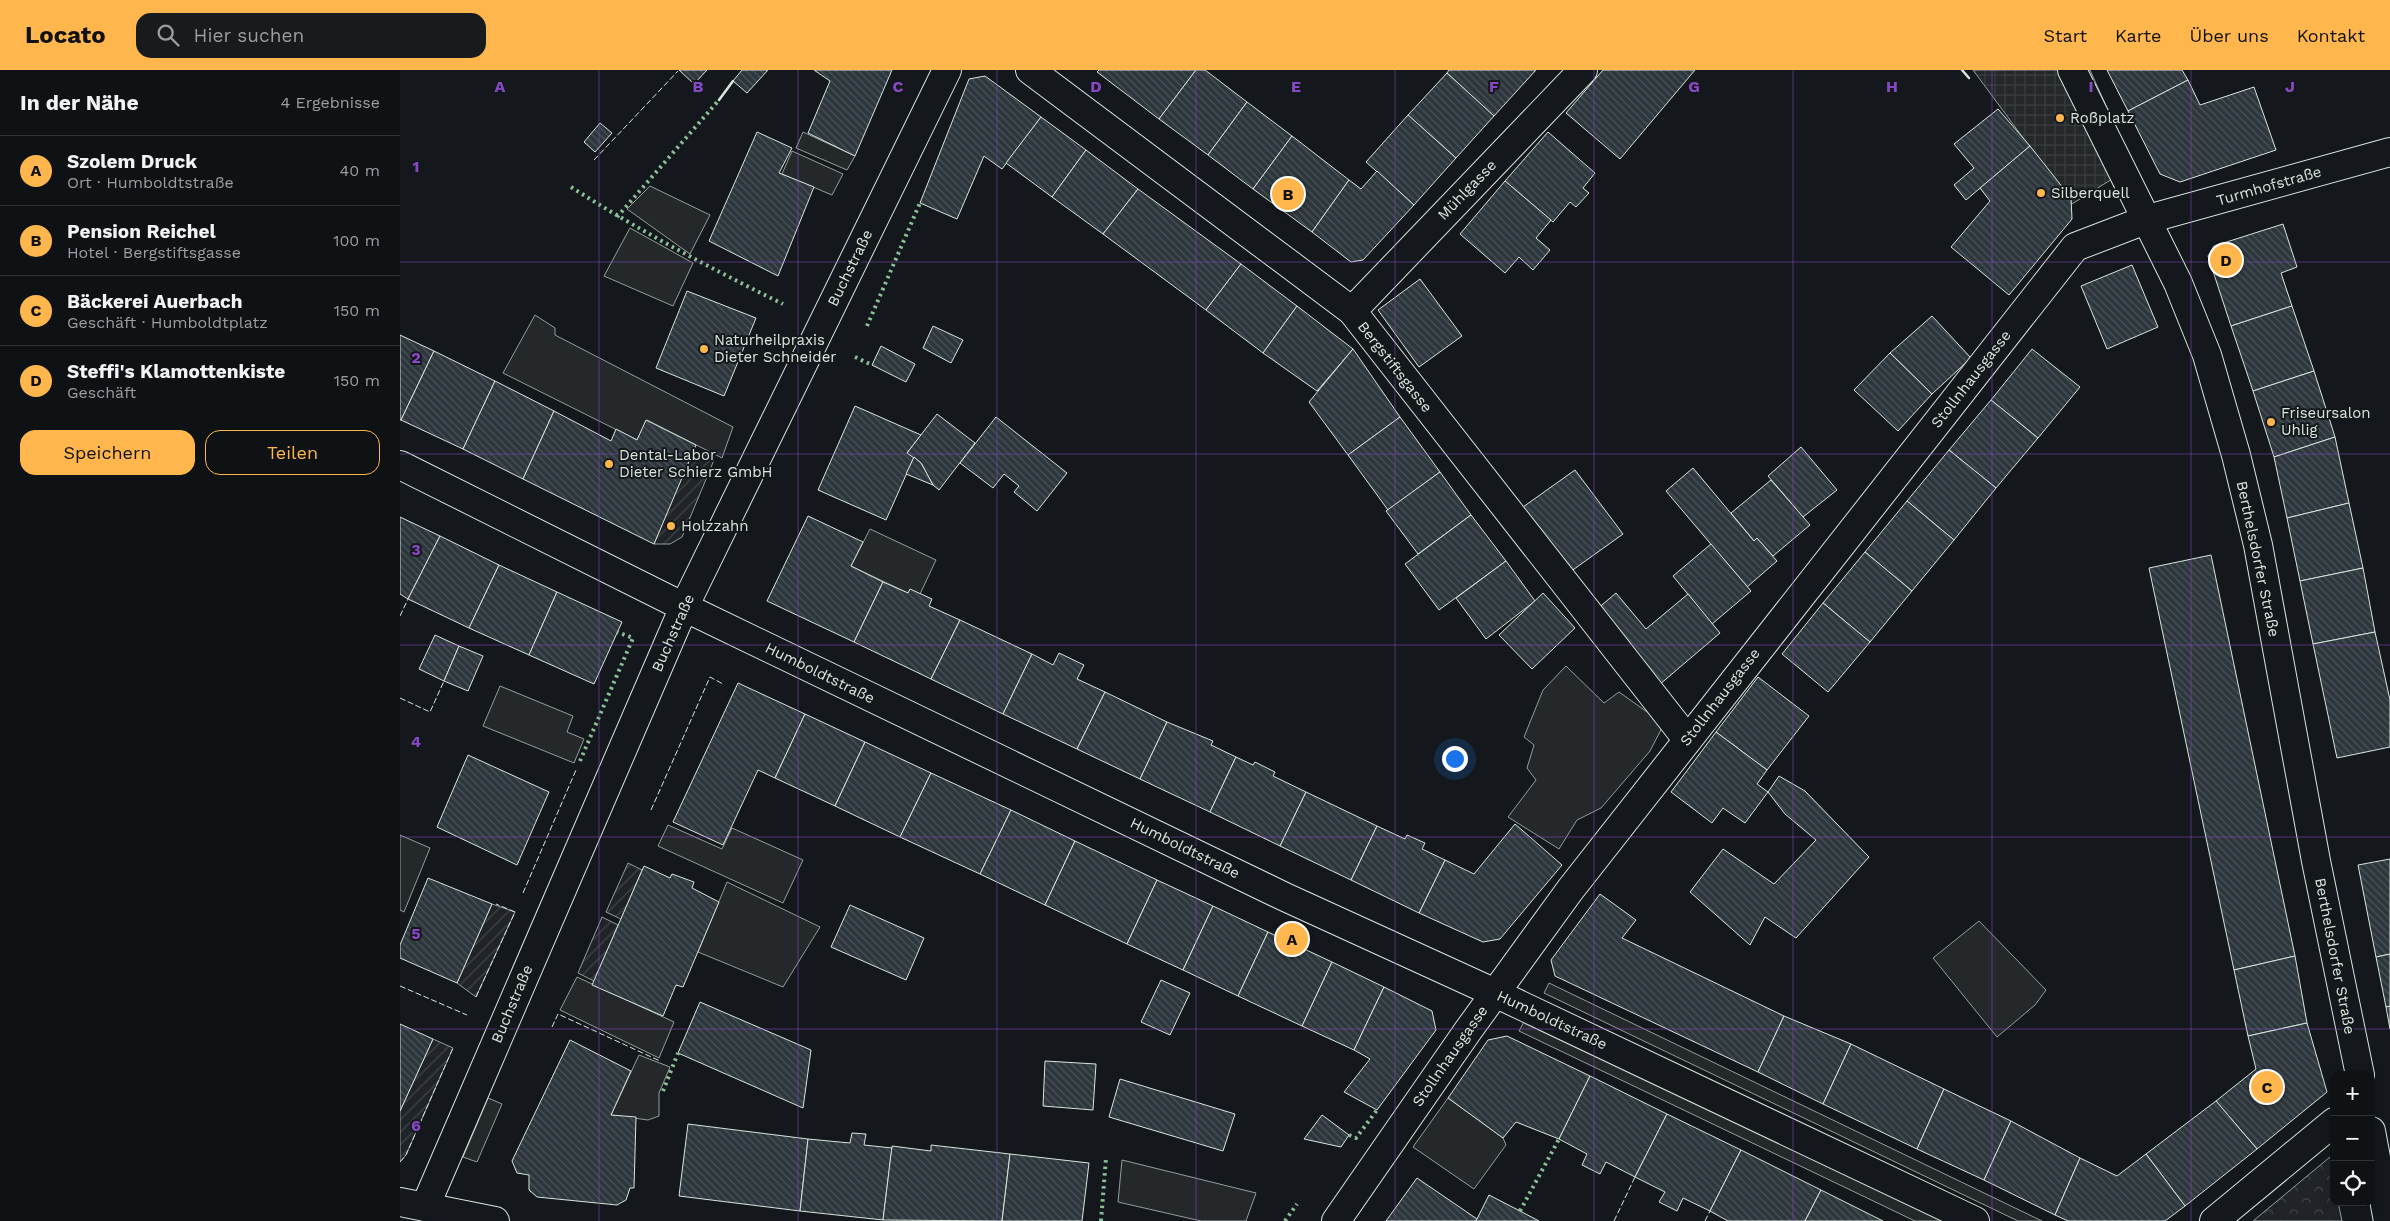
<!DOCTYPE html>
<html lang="de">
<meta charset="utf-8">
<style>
body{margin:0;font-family:"Work Sans",sans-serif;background:#181b1e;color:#f1f3f6}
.controls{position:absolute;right:15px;bottom:15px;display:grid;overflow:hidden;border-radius:10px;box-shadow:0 2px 12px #0003}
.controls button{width:45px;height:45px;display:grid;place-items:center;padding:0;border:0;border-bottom:1px solid #2f3234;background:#0f1215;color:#f1f3f6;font:25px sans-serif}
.you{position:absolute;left:1054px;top:688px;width:18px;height:18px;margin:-12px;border:4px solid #fff;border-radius:50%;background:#1a73e8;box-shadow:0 0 0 8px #1a73e833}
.badge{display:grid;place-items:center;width:32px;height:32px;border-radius:50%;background:#ffb74d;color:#111;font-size:16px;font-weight:700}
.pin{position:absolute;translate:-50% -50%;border:2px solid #fff;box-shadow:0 1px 5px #0006}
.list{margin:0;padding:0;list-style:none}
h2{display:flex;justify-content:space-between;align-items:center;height:65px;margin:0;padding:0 20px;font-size:21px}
h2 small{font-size:16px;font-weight:400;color:#9b9ea0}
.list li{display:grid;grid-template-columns:32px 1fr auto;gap:15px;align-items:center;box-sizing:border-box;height:70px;padding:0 20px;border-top:1px solid #2f3234}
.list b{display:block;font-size:19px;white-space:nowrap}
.list p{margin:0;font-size:16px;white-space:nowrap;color:#9b9ea0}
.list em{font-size:16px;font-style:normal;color:#9b9ea0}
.actions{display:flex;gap:10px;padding:15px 20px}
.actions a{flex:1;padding:11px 0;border:1px solid #ffb74d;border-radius:15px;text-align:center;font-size:18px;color:#ffb74d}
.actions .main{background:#ffb74d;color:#111}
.icon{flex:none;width:28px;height:28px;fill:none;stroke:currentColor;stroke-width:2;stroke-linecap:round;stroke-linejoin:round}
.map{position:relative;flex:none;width:1990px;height:1151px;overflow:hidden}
header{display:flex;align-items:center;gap:30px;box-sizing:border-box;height:70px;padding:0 25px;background:#ffb74d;color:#111}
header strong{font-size:24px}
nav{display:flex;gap:28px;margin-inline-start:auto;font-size:18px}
.search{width:350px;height:45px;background:#181b1e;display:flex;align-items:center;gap:12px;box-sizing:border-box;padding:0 18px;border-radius:15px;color:#9b9ea0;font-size:19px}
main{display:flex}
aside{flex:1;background:#0f1215}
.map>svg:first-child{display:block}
</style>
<header>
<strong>Locato</strong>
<div class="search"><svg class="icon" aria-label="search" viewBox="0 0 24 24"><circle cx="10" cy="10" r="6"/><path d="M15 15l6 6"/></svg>Hier suchen</div>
<nav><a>Start</a><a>Karte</a><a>Über uns</a><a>Kontakt</a></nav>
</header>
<main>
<aside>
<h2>In der Nähe<small>4 Ergebnisse</small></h2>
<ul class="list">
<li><span class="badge">A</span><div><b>Szolem Druck</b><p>Ort · Humboldtstraße</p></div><em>40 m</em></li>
<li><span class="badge">B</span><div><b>Pension Reichel</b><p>Hotel · Bergstiftsgasse</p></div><em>100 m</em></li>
<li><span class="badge">C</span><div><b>Bäckerei Auerbach</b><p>Geschäft · Humboldtplatz</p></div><em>150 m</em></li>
<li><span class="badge">D</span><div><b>Steffi's Klamottenkiste</b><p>Geschäft</p></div><em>150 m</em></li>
</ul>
<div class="actions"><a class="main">Speichern</a><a>Teilen</a></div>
</aside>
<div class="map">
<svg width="1990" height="1151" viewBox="0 0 1990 1151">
<defs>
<pattern id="park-crowns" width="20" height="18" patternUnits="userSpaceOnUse" patternTransform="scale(1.25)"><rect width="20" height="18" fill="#202428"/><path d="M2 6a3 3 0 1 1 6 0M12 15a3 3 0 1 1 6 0" fill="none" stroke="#404447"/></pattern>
<pattern id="garden-furrows" width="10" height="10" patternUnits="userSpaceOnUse" patternTransform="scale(1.25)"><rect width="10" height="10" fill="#202428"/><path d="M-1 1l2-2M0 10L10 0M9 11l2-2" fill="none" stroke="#404447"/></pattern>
<pattern id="plaza-grid" width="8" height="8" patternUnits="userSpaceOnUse" patternTransform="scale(1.25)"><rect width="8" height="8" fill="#24282b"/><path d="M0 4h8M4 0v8" fill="none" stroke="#393d3f"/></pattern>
<pattern id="building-back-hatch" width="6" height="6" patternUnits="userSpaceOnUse" patternTransform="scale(1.25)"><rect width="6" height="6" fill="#2c363c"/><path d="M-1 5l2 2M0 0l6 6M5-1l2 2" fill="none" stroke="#4a5358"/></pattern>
</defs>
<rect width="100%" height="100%" fill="#14181c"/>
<!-- park -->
<polygon fill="url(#park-crowns)" stroke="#939e99" points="1930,1087 1934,1107 1934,1132 1938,1132 1942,1151 1853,1151"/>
<!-- garden -->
<g fill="url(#garden-furrows)" stroke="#939e99">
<polygon points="293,379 314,390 282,467 270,474 254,474"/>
<polygon points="228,793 242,800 221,849 206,842"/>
<polygon points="92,834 115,842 76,927 57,913"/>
<polygon points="202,847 218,855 194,911 178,903"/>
<polygon points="33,969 53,978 6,1085 0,1092 0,1041"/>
</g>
<!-- parking -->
<g fill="#24282b" stroke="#939e99">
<polygon points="403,62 455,86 447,100 396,78"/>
<polygon points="392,81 443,104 432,125 382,104"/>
<polygon points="250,116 310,145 290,184 227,139"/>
<polygon points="230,158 293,193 273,236 204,206"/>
<polygon points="135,245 155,258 155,265 333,357 322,388 247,350 237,370 103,303"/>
<polygon points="470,459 536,490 520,524 508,523 451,496"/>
<polygon points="1166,596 1204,633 1219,622 1264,654 1250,681 1201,738 1177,750 1159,779 1108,747 1136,710 1127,698 1134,675 1124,667 1143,620"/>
<polygon points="100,616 173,646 167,662 184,669 174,693 83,656"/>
<polygon points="268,755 322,779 332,758 403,790 383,833 258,776"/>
<polygon points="0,765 30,778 4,842 0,840"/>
<polygon points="327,812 420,857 383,917 298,882"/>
<polygon points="1579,851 1646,920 1635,935 1597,967 1533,888"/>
<polygon points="177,907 274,952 259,988 160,940"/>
<polygon points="1149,913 1642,1151 1618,1151 1144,923"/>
<polygon points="1125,950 1544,1151 1515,1151 1119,961"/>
<polygon points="239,985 270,997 259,1023 259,1046 248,1050 211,1045"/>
<polygon points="88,1028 102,1034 77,1092 63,1087"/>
<polygon points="1048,1028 1103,1068 1106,1075 1074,1119 1013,1077"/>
<polygon points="722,1090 856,1123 846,1151 801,1151 718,1132"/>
</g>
<!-- plaza -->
<polygon fill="url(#plaza-grid)" stroke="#939e99" points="1573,0 1690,0 1733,96 1672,134"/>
<!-- building -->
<g fill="url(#building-back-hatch)" stroke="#d8e6dc">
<polygon points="279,0 307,0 294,14"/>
<polygon points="342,0 368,0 347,23 333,11"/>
<polygon points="414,0 492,0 455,86 408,63 430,11"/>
<polygon points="699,0 796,0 759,49 697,2"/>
<polygon points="796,0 805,0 847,32 808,85 759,49"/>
<polygon points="1049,0 1136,0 1094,46 1047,3"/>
<polygon points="1203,0 1295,0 1220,89 1166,43"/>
<polygon points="1707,0 1782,0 1788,10 1728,41"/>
<polygon points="1047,3 1094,46 1056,88 1008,45"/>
<polygon points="585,6 641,47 602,99 584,86 557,149 520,133 569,9"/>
<polygon points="1788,10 1800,35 1854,17 1876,80 1780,112 1760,104 1728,41"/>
<polygon points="847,32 892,66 853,119 808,85"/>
<polygon points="1598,39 1630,76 1566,130 1554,115 1574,98 1554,74"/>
<polygon points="1008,45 1056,88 1014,135 966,92"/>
<polygon points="641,47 686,80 652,127 606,93"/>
<polygon points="200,53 212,63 195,82 184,72"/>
<polygon points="357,62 392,78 379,103 414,117 378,206 309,171"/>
<polygon points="1148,62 1195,103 1183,118 1189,123 1176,137 1170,132 1153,152 1105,111"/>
<polygon points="892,66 949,110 912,162 853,119"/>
<polygon points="1630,76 1671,128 1672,149 1609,225 1551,177 1590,131 1580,118"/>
<polygon points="686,80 738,119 703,164 652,127"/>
<polygon points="977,101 1014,135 963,190 951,192 912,162 949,110 961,119"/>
<polygon points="1105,111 1151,150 1136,168 1150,180 1133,200 1119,187 1105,203 1060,164"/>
<polygon points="738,119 841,194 806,240 703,164"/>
<polygon points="1883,154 1897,197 1881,203 1892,236 1831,256 1808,186 1814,176"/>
<polygon points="841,194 897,236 863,283 806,240"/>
<polygon points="1732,195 1758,257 1707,279 1681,216"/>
<polygon points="1020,209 1062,266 1019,297 978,240"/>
<polygon points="287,221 356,248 324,326 256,298"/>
<polygon points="897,236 953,279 917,321 863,283"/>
<polygon points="1892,236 1914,301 1853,321 1831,256"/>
<polygon points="1532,246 1571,288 1532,324 1490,283"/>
<polygon points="533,256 563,270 551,293 523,278"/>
<polygon points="0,265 34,281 1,350 0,350"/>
<polygon points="481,276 515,294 506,312 472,295"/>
<polygon points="953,279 1000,347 948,385 909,332"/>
<polygon points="1632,279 1680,317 1638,368 1591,330"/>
<polygon points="34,281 95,311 63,379 1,350"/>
<polygon points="1490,283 1532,324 1498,361 1454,320"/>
<polygon points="1914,301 1935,367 1874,387 1853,321"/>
<polygon points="95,311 154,341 123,409 63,379"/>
<polygon points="1591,330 1638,368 1596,418 1549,380"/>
<polygon points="455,336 521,365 507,383 514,387 486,450 418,420"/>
<polygon points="154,341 211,371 216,359 237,370 246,350 296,375 254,474 123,409"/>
<polygon points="537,344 575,373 539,420 533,415 521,393 507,383"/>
<polygon points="596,347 667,403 637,441 614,422 619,416 604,404 593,418 560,393"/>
<polygon points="1000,347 1040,402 988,440 948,385"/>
<polygon points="1935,367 1949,433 1887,448 1874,387"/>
<polygon points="1401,377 1437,420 1403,447 1368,406"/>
<polygon points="1549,380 1596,418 1554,470 1507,431"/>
<polygon points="514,387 521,393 533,415 506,404"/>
<polygon points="1293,398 1354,471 1357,468 1377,491 1347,517 1266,421"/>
<polygon points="1175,400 1223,464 1170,502 1123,437"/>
<polygon points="1040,402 1071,445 1018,484 986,441"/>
<polygon points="1371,410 1410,455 1373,486 1357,468 1354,471 1331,443"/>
<polygon points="1507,431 1554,470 1512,521 1465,482"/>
<polygon points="1949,433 1963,498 1900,511 1887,448"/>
<polygon points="1071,445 1106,491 1039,540 1005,494"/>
<polygon points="408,446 463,472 451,496 483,512 454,572 367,531"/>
<polygon points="0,447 40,466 8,529 0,524"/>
<polygon points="40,466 99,495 69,558 8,529"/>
<polygon points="1311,474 1351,521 1312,554 1273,506"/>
<polygon points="1465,482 1512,521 1470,572 1423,533"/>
<polygon points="1811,485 1895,886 1834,900 1749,498"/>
<polygon points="1106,491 1135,531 1086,569 1056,528"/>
<polygon points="99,495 157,522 129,585 69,558"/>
<polygon points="1963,498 1975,562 1913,574 1900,511"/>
<polygon points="483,512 508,523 510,519 532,529 529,536 560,550 531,609 454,572"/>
<polygon points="157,522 222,552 194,614 129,585"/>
<polygon points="1143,523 1175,558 1132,599 1099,565"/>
<polygon points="1216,523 1246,559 1288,524 1320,563 1259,615 1196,540"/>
<polygon points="1423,533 1470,572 1428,622 1382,584"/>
<polygon points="560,550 632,584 603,644 531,609"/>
<polygon points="1975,562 1990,630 1990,677 1937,688 1913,574"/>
<polygon points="35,565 59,576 44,611 19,599"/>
<polygon points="59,576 83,586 68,621 44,611"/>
<polygon points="659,583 684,595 677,609 705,622 677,679 603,644 632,584 653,595"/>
<polygon points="1358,607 1409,646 1367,700 1316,662"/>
<polygon points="338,613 405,644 375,708 358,700 323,775 273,752"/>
<polygon points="705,622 767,652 740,709 677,679"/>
<polygon points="405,644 465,672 435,736 375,708"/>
<polygon points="767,652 813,671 811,675 836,687 810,742 740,709"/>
<polygon points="1316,662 1367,700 1357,714 1368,722 1345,753 1323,738 1312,753 1271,722"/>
<polygon points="465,672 531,703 500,767 435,736"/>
<polygon points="68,685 149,722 117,795 37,757"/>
<polygon points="836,687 853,695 855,692 875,702 873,706 906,722 880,776 810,742"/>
<polygon points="531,703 611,740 580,804 500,767"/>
<polygon points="1379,706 1405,721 1469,787 1396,868 1365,847 1350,875 1290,822 1323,779 1374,814 1416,770 1385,744 1368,722"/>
<polygon points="906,722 977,756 951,810 880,776"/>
<polygon points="611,740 675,771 645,835 580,804"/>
<polygon points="1115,754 1162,795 1100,869 1083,872 1019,843 1045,790 1074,804"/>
<polygon points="977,756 1005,769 1007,765 1025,773 1022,779 1045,790 1019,843 951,810"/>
<polygon points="675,771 757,810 727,874 645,835"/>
<polygon points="1990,789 1990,884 1976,887 1958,795"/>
<polygon points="244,796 270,808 272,804 294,812 292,818 319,832 283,917 276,915 263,946 192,915"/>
<polygon points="28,808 92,834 57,913 0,888 0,875"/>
<polygon points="757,810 813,836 783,900 727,874"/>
<polygon points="1200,824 1236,850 1222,868 1384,946 1358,1002 1155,906 1151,890"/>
<polygon points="450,835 524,868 506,910 431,877"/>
<polygon points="813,836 868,862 838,926 783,900"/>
<polygon points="868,862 932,892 902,956 838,926"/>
<polygon points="1990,884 1990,936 1986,937 1976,887"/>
<polygon points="1895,886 1907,953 1848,966 1834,900"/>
<polygon points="932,892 984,917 954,980 902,956"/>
<polygon points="761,910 790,923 770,965 741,952"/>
<polygon points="984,917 1032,941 1036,960 977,1040 944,1022 970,989 954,980"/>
<polygon points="300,932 411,980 403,1038 278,983"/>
<polygon points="1990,936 1990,959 1986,937"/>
<polygon points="1384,946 1451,974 1423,1034 1358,1002"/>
<polygon points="1907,953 1927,1022 1857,1079 1816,1031 1856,999 1848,966"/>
<polygon points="0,954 33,969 0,1041"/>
<polygon points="1107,966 1190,1006 1159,1069 1116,1052 1103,1068 1048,1028 1088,970"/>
<polygon points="170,970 231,1001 211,1045 236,1047 234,1118 230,1118 226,1130 217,1135 137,1127 129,1120 129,1105 117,1103 112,1091"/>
<polygon points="1451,974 1544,1019 1517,1079 1423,1034"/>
<polygon points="645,991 696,994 693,1040 643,1036"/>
<polygon points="1190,1006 1267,1044 1235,1107 1206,1092 1200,1104 1182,1095 1187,1084 1159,1069"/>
<polygon points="720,1009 835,1044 823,1081 709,1047"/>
<polygon points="1544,1019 1611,1051 1584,1110 1517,1079"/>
<polygon points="1816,1031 1857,1079 1785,1136 1746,1084"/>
<polygon points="1267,1044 1341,1080 1310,1141 1283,1128 1277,1141 1259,1132 1265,1122 1235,1107"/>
<polygon points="922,1045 949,1065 941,1077 904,1069"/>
<polygon points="1611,1051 1680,1088 1655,1145 1584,1110"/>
<polygon points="288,1054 408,1069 400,1141 279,1126"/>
<polygon points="452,1063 466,1064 464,1075 492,1078 483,1150 400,1141 408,1069 450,1073"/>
<polygon points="531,1075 610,1084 602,1151 483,1150 492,1076 531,1081"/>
<polygon points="1341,1080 1421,1120 1405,1151 1328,1151 1310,1141"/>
<polygon points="610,1084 689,1093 682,1151 602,1151"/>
<polygon points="1746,1084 1785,1136 1765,1151 1668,1151 1655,1145 1680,1088 1717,1106"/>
<polygon points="1017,1108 1077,1149 1076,1151 986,1151"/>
<polygon points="1421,1120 1483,1151 1405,1151"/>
<polygon points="1089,1125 1120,1141 1139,1151 1076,1151"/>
</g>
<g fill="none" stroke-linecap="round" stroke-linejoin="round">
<!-- street casing -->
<g stroke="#d8e6dc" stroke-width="30">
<g id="street">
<polyline points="630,0 952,241 1287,669"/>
<polyline points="952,241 1183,0"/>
<polyline points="0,395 284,537 885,827 1095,923 1575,1151"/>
<polyline points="0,1132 95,1151"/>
<polyline points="25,1137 284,537 547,0"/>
<polyline points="936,1151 1067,962 1170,820 1675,177 1748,149 1990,82"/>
<polyline points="1814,1151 1934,1052"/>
</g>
</g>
<!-- secondary casing -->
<g stroke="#d8e6dc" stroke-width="30">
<g id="secondary">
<polyline points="1672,0 1778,213 1807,285 1836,385 1858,475 1916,791 1960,1005"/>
<polyline points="1971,1061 1988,1151"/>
</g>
</g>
<!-- street -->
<use href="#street" stroke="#14181c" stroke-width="28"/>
<!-- secondary -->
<use href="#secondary" stroke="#14181c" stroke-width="28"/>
<!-- hedge -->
<g stroke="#8ac095" stroke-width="4" stroke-dasharray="2.5 4" stroke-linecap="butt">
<path d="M 171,117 C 240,161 310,198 383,234"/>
<polyline points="217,147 319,30"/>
<polyline points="467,256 520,133"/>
<polyline points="455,287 472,295"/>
<polyline points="180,691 233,568 217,562"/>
<polyline points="263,1021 278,983"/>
<polyline points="949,1065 956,1068 977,1040"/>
<polyline points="1120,1141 1159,1069"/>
<polyline points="701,1151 706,1088"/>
<polyline points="885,1151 897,1134"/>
</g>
<!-- fence -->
<g stroke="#d8e6dc" stroke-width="1" stroke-dasharray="6 2.5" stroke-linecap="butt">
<polyline points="194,90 278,1"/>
<polyline points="0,546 8,529"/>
<polyline points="0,628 30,642 44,611"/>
<polyline points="251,740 310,607 323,614"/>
<polyline points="123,823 176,700"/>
<polyline points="0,916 67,945"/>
<polyline points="76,927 115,842 96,834"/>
<polyline points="152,957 158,944 260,991"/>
<polyline points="0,1092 6,1085 53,978"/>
<polyline points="1214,1151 1235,1107"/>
<polyline points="1305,1151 1310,1141"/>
</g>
<!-- wall -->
<g stroke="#d8e6dc" stroke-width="2.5">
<polyline points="1562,0 1569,8"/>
<polyline points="319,30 333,11"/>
</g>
</g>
<!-- grid -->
<path fill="none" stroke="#8948c3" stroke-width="1" stroke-opacity="0.55" d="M 199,0 L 199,1151M 398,0 L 398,1151M 597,0 L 597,1151M 796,0 L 796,1151M 995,0 L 995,1151M 1194,0 L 1194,1151M 1393,0 L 1393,1151M 1592,0 L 1592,1151M 1791,0 L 1791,1151M 0,192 L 1990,192M 0,384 L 1990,384M 0,575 L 1990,575M 0,767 L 1990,767M 0,959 L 1990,959"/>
<!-- markers -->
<g fill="#ffb74d" stroke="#14181c" stroke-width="2">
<circle cx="1660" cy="48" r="5"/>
<circle cx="1641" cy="123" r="5"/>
<circle cx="304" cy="279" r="5"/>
<circle cx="1871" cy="352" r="5"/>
<circle cx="209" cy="394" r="5"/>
<circle cx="271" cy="456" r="5"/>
</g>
<g text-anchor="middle" stroke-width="4" stroke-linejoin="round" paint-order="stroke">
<!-- poi labels -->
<g font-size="15" fill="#d8e6dc" stroke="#14181c" text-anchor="start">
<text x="1670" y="53">Roßplatz</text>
<text x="1651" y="128">Silberquell</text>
<text x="314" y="275">Naturheilpraxis<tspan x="314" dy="17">Dieter Schneider</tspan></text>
<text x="1881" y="348">Friseursalon<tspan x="1881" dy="17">Uhlig</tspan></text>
<text x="219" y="390">Dental-Labor<tspan x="219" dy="17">Dieter Schierz GmbH</tspan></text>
<text x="281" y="461">Holzzahn</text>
</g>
<!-- street labels -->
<g font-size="15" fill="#d8e6dc" stroke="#14181c">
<text transform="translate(1869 116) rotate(-16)" y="5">Turmhofstraße</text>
<text transform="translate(1067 120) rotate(-46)" y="5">Mühlgasse</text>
<text transform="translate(450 198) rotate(-64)" y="5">Buchstraße</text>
<text transform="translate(995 297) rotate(52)" y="5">Bergstiftsgasse</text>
<text transform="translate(1571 309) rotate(-52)" y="5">Stollnhausgasse</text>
<text transform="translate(1858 489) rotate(78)" y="5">Berthelsdorfer Straße</text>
<text transform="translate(273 563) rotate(-66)" y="5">Buchstraße</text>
<text transform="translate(420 603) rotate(26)" y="5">Humboldtstraße</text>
<text transform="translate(1320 627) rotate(-52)" y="5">Stollnhausgasse</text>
<text transform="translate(785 778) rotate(26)" y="5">Humboldtstraße</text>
<text transform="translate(1935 886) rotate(79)" y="5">Berthelsdorfer Straße</text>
<text transform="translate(112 934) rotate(-67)" y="5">Buchstraße</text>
<text transform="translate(1152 950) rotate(25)" y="5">Humboldtstraße</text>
<text transform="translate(1050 986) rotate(-55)" y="5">Stollnhausgasse</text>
</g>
</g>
<g font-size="16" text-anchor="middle" font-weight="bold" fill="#8948c3" stroke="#14181c" stroke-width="4" stroke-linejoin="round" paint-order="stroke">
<text x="100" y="22">A</text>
<text x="298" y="22">B</text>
<text x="498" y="22">C</text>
<text x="696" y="22">D</text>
<text x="896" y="22">E</text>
<text x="1094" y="22">F</text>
<text x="1294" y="22">G</text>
<text x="1492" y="22">H</text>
<text x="1691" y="22">I</text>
<text x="1890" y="22">J</text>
<text x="16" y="102">1</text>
<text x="16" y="293">2</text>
<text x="16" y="485">3</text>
<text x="16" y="677">4</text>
<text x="16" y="869">5</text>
<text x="16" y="1061">6</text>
</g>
</svg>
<div class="controls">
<button>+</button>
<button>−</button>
<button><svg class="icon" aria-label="locate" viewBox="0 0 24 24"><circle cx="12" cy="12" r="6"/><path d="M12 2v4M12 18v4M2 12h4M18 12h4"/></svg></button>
</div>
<div class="you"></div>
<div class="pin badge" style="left:892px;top:869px">A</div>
<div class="pin badge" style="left:888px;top:124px">B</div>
<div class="pin badge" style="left:1867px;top:1017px">C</div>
<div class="pin badge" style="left:1826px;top:190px">D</div>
</div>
</main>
